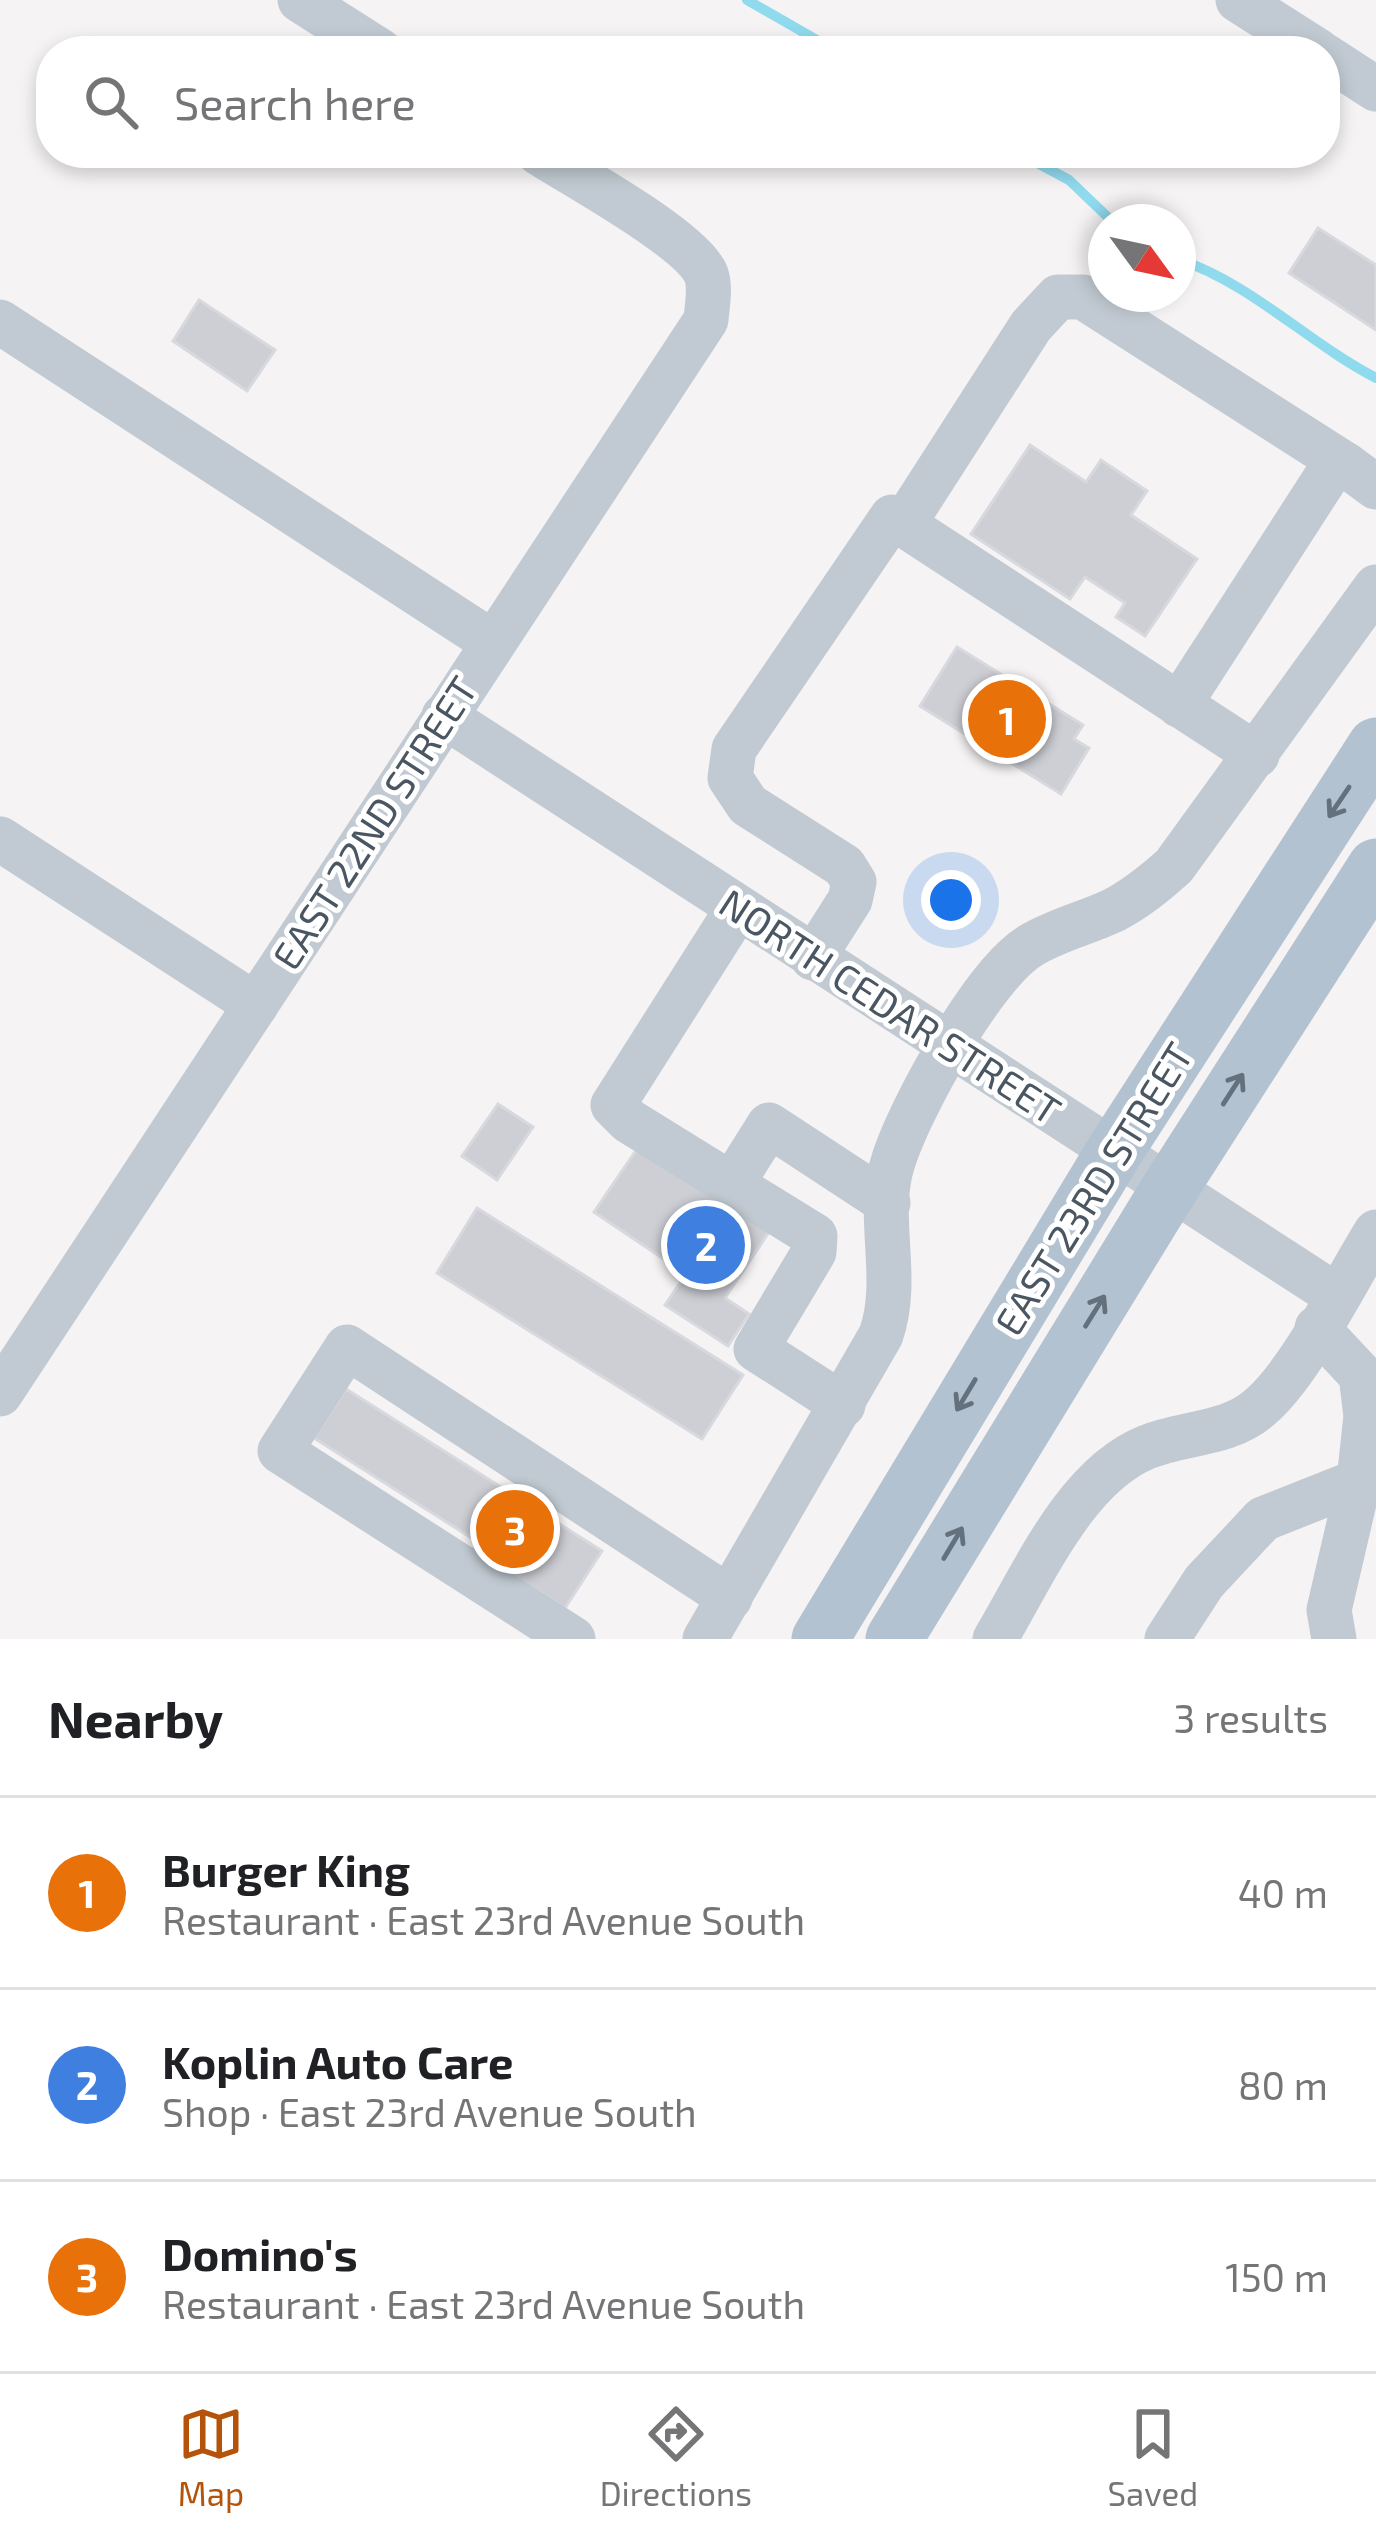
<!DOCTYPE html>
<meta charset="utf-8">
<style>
body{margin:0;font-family:"Exo 2",sans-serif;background:#f2f2f2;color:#202124}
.compass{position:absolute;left:1088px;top:204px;width:108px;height:108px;border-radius:50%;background:#fff;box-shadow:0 6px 18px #0003;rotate:123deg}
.you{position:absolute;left:951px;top:900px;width:42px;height:42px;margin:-30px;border:9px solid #fff;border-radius:50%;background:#1a73e8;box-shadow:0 0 0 18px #1a73e833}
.badge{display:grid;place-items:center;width:78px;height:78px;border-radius:50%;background:#b45309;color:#fff;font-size:39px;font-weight:700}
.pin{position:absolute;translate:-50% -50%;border:6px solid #fff;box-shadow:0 3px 12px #0006}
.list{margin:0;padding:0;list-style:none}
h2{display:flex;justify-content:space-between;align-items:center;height:156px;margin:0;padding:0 48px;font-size:51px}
h2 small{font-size:39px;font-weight:400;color:#757577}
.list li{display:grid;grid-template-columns:78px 1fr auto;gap:36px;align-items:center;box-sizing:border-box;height:192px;padding:0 48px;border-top:3px solid #e0e0e0}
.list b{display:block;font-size:45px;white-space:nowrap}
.list p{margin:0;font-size:39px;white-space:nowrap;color:#757577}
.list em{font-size:39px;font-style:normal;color:#757577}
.icon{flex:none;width:66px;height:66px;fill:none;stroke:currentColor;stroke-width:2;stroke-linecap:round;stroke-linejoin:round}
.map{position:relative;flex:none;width:1376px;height:1639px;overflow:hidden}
.search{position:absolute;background:#fff;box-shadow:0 6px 18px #0003;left:36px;right:36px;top:36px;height:132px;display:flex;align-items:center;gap:30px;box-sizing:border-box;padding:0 42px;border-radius:48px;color:#757577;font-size:45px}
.sheet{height:732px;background:#fff}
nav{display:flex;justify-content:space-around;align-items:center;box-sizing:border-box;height:168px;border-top:3px solid #e0e0e0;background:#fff;font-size:33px;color:#757577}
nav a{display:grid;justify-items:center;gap:6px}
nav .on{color:#b45309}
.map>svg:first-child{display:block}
</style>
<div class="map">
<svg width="1376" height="1639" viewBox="0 0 1376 1639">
<rect width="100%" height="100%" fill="#f5f3f3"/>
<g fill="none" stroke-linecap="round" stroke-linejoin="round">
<!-- stream -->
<g stroke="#90daee" stroke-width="10">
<polyline points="747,0 836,51"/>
<polyline points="1019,153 1069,180 1113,222"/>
<path d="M 1178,259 C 1252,284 1307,342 1376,378"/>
</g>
</g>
<!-- building -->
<g fill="#cdcfd5" stroke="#d7d9de" stroke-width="3">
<polygon points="1318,228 1376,265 1376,330 1289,273"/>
<polygon points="199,300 275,350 247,391 173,341"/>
<polygon points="1030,445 1086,482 1101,460 1147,491 1131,515 1197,559 1145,636 1116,617 1125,603 1085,577 1070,599 971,534"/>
<polygon points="957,647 1083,725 1074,739 1089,748 1061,794 920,706"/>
<polygon points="498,1104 533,1127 497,1180 462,1156"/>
<polygon points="639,1146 769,1232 725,1298 749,1314 728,1346 665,1305 686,1274 594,1212"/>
<polygon points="477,1208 743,1375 702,1439 437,1273"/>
<polygon points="346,1389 602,1551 565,1608 473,1550 478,1542 314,1438"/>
</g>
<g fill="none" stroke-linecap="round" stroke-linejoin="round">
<!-- minor -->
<g stroke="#c1cad2" stroke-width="45">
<polyline points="300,0 380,51"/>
<polyline points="1238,0 1318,51"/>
<polyline points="1325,56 1376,89"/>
<polyline points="0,322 492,642"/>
<polyline points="903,525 1031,326 1058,297 1083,297 1346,465"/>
<polyline points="1179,705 1330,471 1346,465 1376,487"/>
<polyline points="444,716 1337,1296"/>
<polyline points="0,839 256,1005"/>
<polyline points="738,908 613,1105 629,1121 815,1236 814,1252 756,1349 843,1405"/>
<polyline points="813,958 850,900 854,882 844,866 748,805 730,778 734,749 892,517 1257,755"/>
<polyline points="732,1184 769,1125 888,1203"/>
<polyline points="1317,1328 1361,1375 1366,1416 1359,1481 1329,1610 1334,1639"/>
<path d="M 0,1394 L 706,320 C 707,306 711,287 706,274 C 691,239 575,176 539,153"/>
<polyline points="573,1639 280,1451 347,1347 730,1598"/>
<path d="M 705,1639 L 881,1335 C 901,1277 875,1217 893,1162 C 909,1109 984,974 1030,946 C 1056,930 1087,923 1114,910 C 1137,898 1155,883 1174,866 L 1376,587"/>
<path d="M 995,1639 C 1033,1576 1075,1476 1147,1447 C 1183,1432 1228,1435 1259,1408 C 1300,1374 1346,1280 1376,1232"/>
<polyline points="1167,1639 1204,1582 1263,1519 1359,1481"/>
</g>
<!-- major -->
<g stroke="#b3c2d1" stroke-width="57">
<polyline points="820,1639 1114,1152 1376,746"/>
<polyline points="894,1639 1170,1188 1376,867"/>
</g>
</g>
<!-- one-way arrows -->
<defs><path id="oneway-shaft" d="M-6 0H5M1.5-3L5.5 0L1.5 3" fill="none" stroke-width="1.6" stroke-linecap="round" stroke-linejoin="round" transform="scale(3)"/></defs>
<g stroke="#64717d">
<use href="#oneway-shaft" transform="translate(1339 802) rotate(124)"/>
<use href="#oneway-shaft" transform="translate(1233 1089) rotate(-57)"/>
<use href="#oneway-shaft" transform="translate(1095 1311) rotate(-58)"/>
<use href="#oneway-shaft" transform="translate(966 1395) rotate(121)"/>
<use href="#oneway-shaft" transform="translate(953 1543) rotate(-59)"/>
</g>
<g text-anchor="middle" stroke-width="10" stroke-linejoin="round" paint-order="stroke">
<!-- street labels -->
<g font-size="39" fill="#4a5661" stroke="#fff">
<text transform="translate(375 823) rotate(-57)" y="14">EAST 22ND STREET</text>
<text transform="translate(890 1007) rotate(33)" y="14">NORTH CEDAR STREET</text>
<text transform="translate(1094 1189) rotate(-58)" y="14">EAST 23RD STREET</text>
</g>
</g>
</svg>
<svg class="compass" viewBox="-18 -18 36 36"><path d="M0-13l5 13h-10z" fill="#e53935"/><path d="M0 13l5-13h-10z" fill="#757577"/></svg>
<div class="you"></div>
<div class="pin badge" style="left:1007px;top:719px;background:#e8710a">1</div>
<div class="pin badge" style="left:706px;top:1245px;background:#3f7fe0">2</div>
<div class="pin badge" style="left:515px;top:1529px;background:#e8710a">3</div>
<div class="search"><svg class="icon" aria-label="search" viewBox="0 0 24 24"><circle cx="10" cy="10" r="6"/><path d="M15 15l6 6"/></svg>Search here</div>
</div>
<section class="sheet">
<h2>Nearby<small>3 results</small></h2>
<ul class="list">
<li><span class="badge" style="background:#e8710a">1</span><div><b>Burger King</b><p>Restaurant · East 23rd Avenue South</p></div><em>40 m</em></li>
<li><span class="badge" style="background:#3f7fe0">2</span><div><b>Koplin Auto Care</b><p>Shop · East 23rd Avenue South</p></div><em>80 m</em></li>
<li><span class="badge" style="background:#e8710a">3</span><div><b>Domino's</b><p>Restaurant · East 23rd Avenue South</p></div><em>150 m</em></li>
</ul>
</section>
<nav>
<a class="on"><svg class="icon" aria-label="map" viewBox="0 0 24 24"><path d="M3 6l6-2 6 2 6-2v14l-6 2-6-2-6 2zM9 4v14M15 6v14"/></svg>Map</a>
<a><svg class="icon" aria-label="directions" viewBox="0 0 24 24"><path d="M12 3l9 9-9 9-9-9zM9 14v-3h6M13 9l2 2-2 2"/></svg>Directions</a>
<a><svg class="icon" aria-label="saved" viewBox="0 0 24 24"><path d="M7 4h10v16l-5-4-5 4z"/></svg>Saved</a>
</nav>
